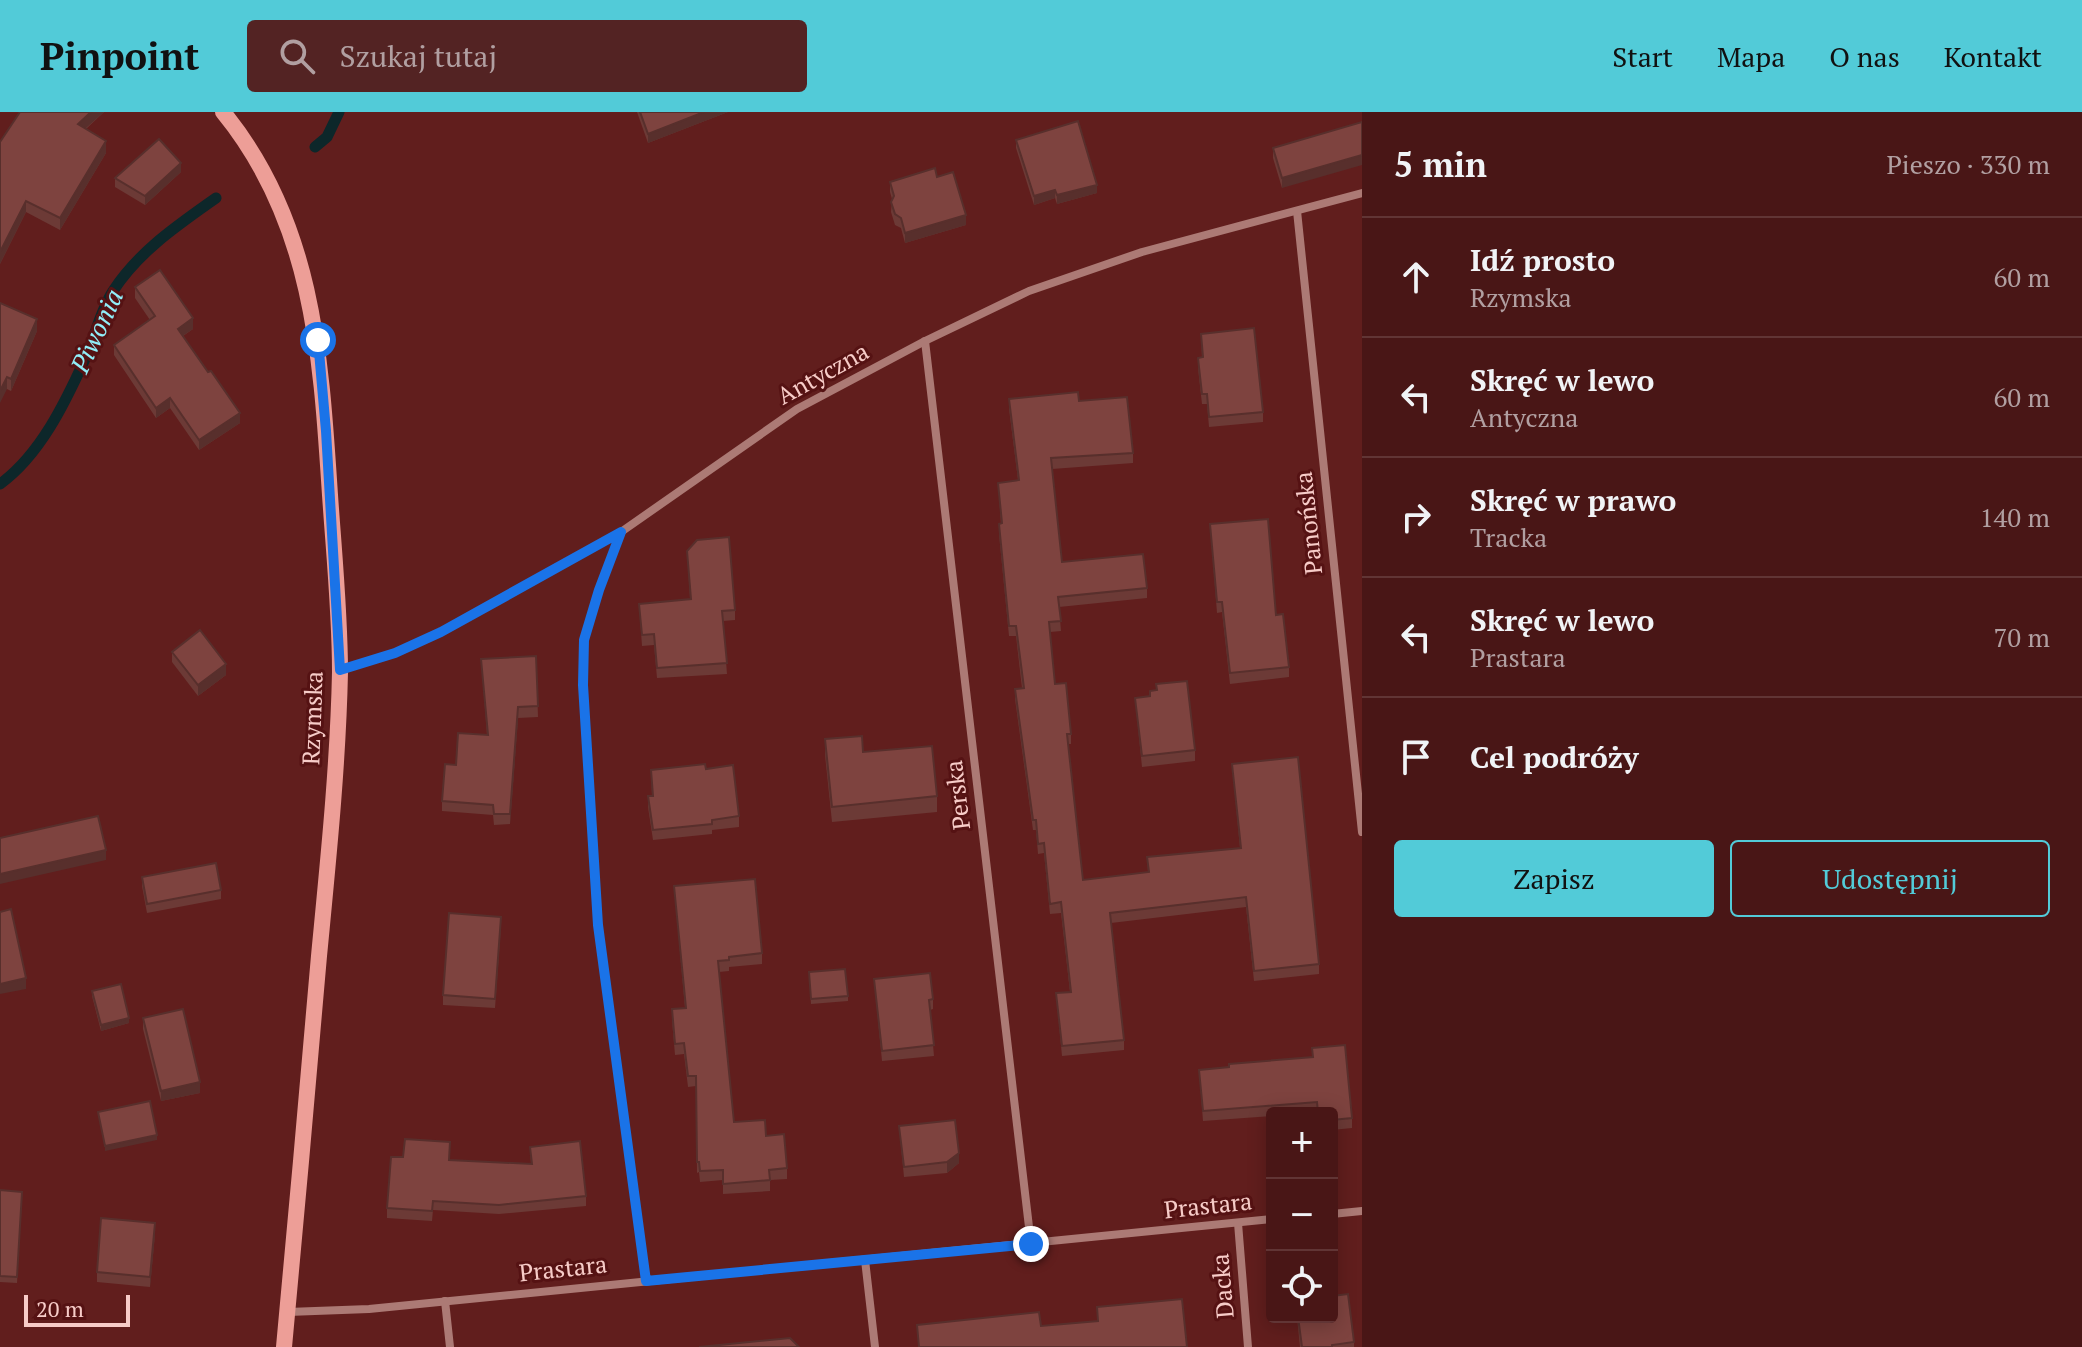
<!DOCTYPE html>
<html lang="pl">
<meta charset="utf-8">
<style>
body{margin:0;font-family:"PT Serif",serif;background:#532323;color:#f1f3f6}
.controls{position:absolute;right:24px;bottom:24px;display:grid;overflow:hidden;border-radius:8px;box-shadow:0 4px 20px #0003}
.controls button{width:72px;height:72px;display:grid;place-items:center;padding:0;border:0;border-bottom:2px solid #613535;background:#491616;color:#f1f3f6;font:40px sans-serif}
.scale{position:absolute;left:24px;bottom:20px;width:106px;box-sizing:border-box;padding-left:8px;border:4px solid #f7ccc8;border-top:0;font-size:22px;line-height:28px;white-space:nowrap;color:#f7ccc8;-webkit-text-stroke:6px #551213;paint-order:stroke}
.stop{position:absolute;width:24px;height:24px;margin:-18px;border:6px solid #1a73e8;border-radius:50%;background:#fff}
.stop.end{background:#1a73e8;border-color:#fff;box-shadow:0 2px 8px #0008}
.list{margin:0;padding:0;list-style:none}
h2{display:flex;justify-content:space-between;align-items:center;height:104px;margin:0;padding:0 32px;font-size:34px}
h2 small{font-size:26px;font-weight:400;color:#b19fa1}
.list li{display:grid;grid-template-columns:52px 1fr auto;gap:24px;align-items:center;box-sizing:border-box;height:120px;padding:0 32px;border-top:2px solid #613535}
.list b{display:block;font-size:30px;white-space:nowrap}
.list p{margin:0;font-size:26px;white-space:nowrap;color:#b19fa1}
.list em{font-size:26px;font-style:normal;color:#b19fa1}
.actions{display:flex;gap:16px;padding:24px 32px}
.actions a{flex:1;padding:18px 0;border:2px solid #52cbd8;border-radius:8px;text-align:center;font-size:28px;color:#52cbd8}
.actions .main{background:#52cbd8;color:#111}
.icon{flex:none;width:44px;height:44px;fill:none;stroke:currentColor;stroke-width:2;stroke-linecap:round;stroke-linejoin:round}
.map{position:relative;flex:none;width:1362px;height:1235px;overflow:hidden}
header{display:flex;align-items:center;gap:48px;box-sizing:border-box;height:112px;padding:0 40px;background:#52cbd8;color:#111}
header strong{font-size:38px}
nav{display:flex;gap:44px;margin-inline-start:auto;font-size:28px}
.search{width:560px;height:72px;background:#532323;display:flex;align-items:center;gap:20px;box-sizing:border-box;padding:0 28px;border-radius:8px;color:#b19fa1;font-size:30px}
main{display:flex}
aside{flex:1;background:#491616}
.map>svg:first-child{display:block}
</style>
<header>
<strong>Pinpoint</strong>
<div class="search"><svg class="icon" aria-label="search" viewBox="0 0 24 24"><circle cx="10" cy="10" r="6"/><path d="M15 15l6 6"/></svg>Szukaj tutaj</div>
<nav><a>Start</a><a>Mapa</a><a>O nas</a><a>Kontakt</a></nav>
</header>
<main>
<div class="map">
<svg width="1362" height="1235" viewBox="0 0 1362 1235">
<rect width="100%" height="100%" fill="#611e1d"/>
<g fill="none" stroke-linecap="round" stroke-linejoin="round">
<!-- stream -->
<g stroke="#0d272a" stroke-width="11">
<polyline points="315,35 327,25 339,0"/>
<path d="M 0,372 C 40,343 65,291 85,247 C 95,225 100,199 113,179 C 139,139 178,113 216,86"/>
</g>
<!-- street -->
<g stroke="#ac7a75" stroke-width="8">
<polyline points="1297,99 1362,720"/>
<polyline points="925,229 1031,1132"/>
<polyline points="621,420 599,478 584,528 583,573 598,813 646,1169"/>
<polyline points="340,558 395,541 441,520 621,420 797,297 925,229 1029,179 1142,140 1362,81"/>
<polyline points="1332,1102 1362,1099"/>
<polyline points="1238,1111 1248,1235"/>
<polyline points="865,1148 875,1235"/>
<polyline points="445,1189 450,1235"/>
<polyline points="288,1200 369,1197 1272,1107"/>
</g>
<!-- secondary -->
<path stroke="#ed9e97" stroke-width="16" d="M 223,0 C 314,111 321,246 330,383 C 334,442 340,501 340,560 C 338,655 328,750 319,844 C 308,974 296,1105 284,1235"/>
</g>
<!-- wall -->
<g fill="#6c3a36">
<polygon points="20,0 104,0 86,17 106,41 60,118 26,100 0,152 0,30"/>
<polygon points="637,0 728,0 648,31"/>
<polygon points="1362,10 1282,76 1273,46 1273,36"/>
<polygon points="1016,28 1097,81 1057,92 1055,86 1034,93 1016,36"/>
<polygon points="181,60 145,93 115,75 115,66"/>
<polygon points="937,65 966,113 905,131 901,116 895,113 891,100 892,87 890,80 890,70"/>
<polygon points="135,175 193,217 183,224 240,311 199,338 170,296 156,306 114,243 114,233 150,208 135,186"/>
<polygon points="0,191 37,219 11,279 7,277"/>
<polygon points="1201,222 1263,300 1263,310 1209,315 1207,292 1202,292 1198,256 1198,246 1202,246"/>
<polygon points="1009,287 1079,289 1133,341 1133,351 1052,357 1062,450 1147,476 1147,486 1059,495 1061,519 1050,520 1055,572 1071,622 1071,632 1068,632 1083,768 1148,760 1147,745 1240,736 1232,652 1319,852 1319,862 1254,869 1246,795 1111,811 1124,928 1124,938 1062,944 1056,881 1070,880 1061,801 1050,802 1044,741 1038,742 1036,718 1033,718 1015,587 1015,577 1022,576 1016,524 1009,524 999,422 999,412 1001,412 998,371 1018,368 1009,297"/>
<polygon points="1210,412 1276,503 1289,555 1289,565 1230,572 1222,500 1217,501"/>
<polygon points="687,439 735,498 735,508 723,509 727,562 657,566 654,533 642,534 639,492 690,487"/>
<polygon points="172,540 226,563 198,584 172,550"/>
<polygon points="536,544 538,605 518,606 510,712 494,713 493,703 442,699 442,689 456,653 487,623 481,547"/>
<polygon points="1156,572 1195,638 1195,649 1142,655 1135,586 1150,584 1156,578"/>
<polygon points="825,627 863,640 937,684 937,700 832,710 825,643"/>
<polygon points="706,657 739,704 739,715 712,718 712,722 653,728 648,695 648,684 652,684 651,658"/>
<polygon points="142,765 221,778 221,787 147,801 142,774"/>
<polygon points="674,774 762,841 762,852 729,855 729,859 719,860 734,1010 766,1024 787,1056 787,1067 770,1068 770,1079 723,1082 723,1068 700,1070 699,1060 697,1061 696,974 688,975 684,942 675,943 672,908 672,897 685,896"/>
<polygon points="501,814 495,896 443,893 443,883"/>
<polygon points="809,860 848,884 848,889 811,892"/>
<polygon points="874,867 933,887 933,897 930,898 934,944 882,949"/>
<polygon points="92,879 129,911 101,919 92,884"/>
<polygon points="143,906 200,981 161,989 143,917"/>
<polygon points="1312,936 1352,1006 1352,1016 1332,1018 1332,1001 1317,1000 1272,1001 1272,1004 1203,1009 1199,958 1312,945"/>
<polygon points="899,1014 959,1051 947,1061 904,1065"/>
<polygon points="530,1035 586,1084 586,1094 499,1102 433,1098 432,1109 387,1106 387,1096 449,1048 531,1052"/>
<polygon points="0,1078 22,1080 17,1171 0,1170"/>
<polygon points="155,1122 150,1175 97,1170 97,1160"/>
<polygon points="1297,1205 1332,1205 1354,1230 1354,1235 1300,1235"/>
</g>
<!-- shaded-wall -->
<g fill="#582f2c">
<polygon points="91,0 104,0 78,23 78,12"/>
<polygon points="704,0 728,0 648,31 648,22"/>
<polygon points="106,29 106,41 60,118 60,106"/>
<polygon points="1362,43 1362,53 1282,76 1282,66"/>
<polygon points="181,51 181,60 145,93 145,84"/>
<polygon points="1097,73 1097,81 1057,92 1057,83"/>
<polygon points="1055,78 1055,86 1034,93 1034,84"/>
<polygon points="26,89 26,100 0,152 0,140"/>
<polygon points="966,103 966,113 905,131 905,121"/>
<polygon points="193,206 193,217 178,227 178,217"/>
<polygon points="37,207 37,219 11,279 11,267"/>
<polygon points="7,265 7,277 0,291 0,279"/>
<polygon points="170,286 170,296 156,306 156,296"/>
<polygon points="240,301 240,311 199,338 199,328"/>
<polygon points="226,552 226,563 198,584 198,573"/>
<polygon points="518,595 518,606 510,712 510,702"/>
<polygon points="106,738 106,748 0,772 0,762"/>
<polygon points="26,866 26,877 0,882 0,872"/>
<polygon points="129,906 129,911 101,919 101,913"/>
<polygon points="200,970 200,981 161,989 161,979"/>
<polygon points="157,1023 157,1028 105,1039 105,1034"/>
<polygon points="959,1041 959,1051 947,1061 947,1050"/>
<polygon points="155,1111 155,1122 150,1175 150,1165"/>
</g>
<!-- building -->
<g fill="#7e433f" stroke="#582f2c" stroke-width="2">
<polygon points="20,0 91,0 78,12 106,29 60,106 26,89 0,140 0,30"/>
<polygon points="640,0 704,0 648,22"/>
<polygon points="1078,9 1097,73 1057,83 1055,78 1034,84 1016,28"/>
<polygon points="1362,10 1362,43 1282,66 1273,36"/>
<polygon points="159,27 181,51 145,84 115,66"/>
<polygon points="935,56 937,65 953,60 966,103 905,121 901,106 895,102 891,90 894,84 890,70"/>
<polygon points="160,158 193,206 178,217 208,260 211,259 240,301 199,328 170,286 156,296 114,233 155,204 135,175"/>
<polygon points="0,191 37,207 11,267 7,265 0,279"/>
<polygon points="1254,216 1263,300 1209,305 1207,282 1202,282 1198,246 1203,245 1201,222"/>
<polygon points="1078,280 1079,289 1127,285 1133,341 1051,346 1062,450 1143,442 1147,476 1058,485 1061,509 1049,510 1055,572 1066,571 1071,622 1067,622 1083,768 1149,760 1147,745 1241,736 1232,652 1298,645 1319,852 1254,859 1246,785 1110,801 1124,928 1062,934 1056,881 1071,880 1061,790 1050,792 1044,731 1038,732 1036,708 1033,708 1015,577 1024,576 1016,514 1009,514 999,412 1002,411 998,371 1019,368 1009,287"/>
<polygon points="1268,407 1276,503 1283,502 1289,555 1230,561 1222,490 1217,490 1210,412"/>
<polygon points="729,425 735,498 722,499 727,551 657,556 654,522 642,523 639,492 691,487 687,439 697,428"/>
<polygon points="200,518 226,552 198,573 172,540"/>
<polygon points="536,544 538,594 518,595 510,702 494,702 493,693 442,689 445,652 456,653 458,621 488,623 481,547"/>
<polygon points="1187,569 1195,638 1142,644 1135,586 1150,584 1150,579 1157,578 1156,572"/>
<polygon points="862,624 863,640 932,634 937,684 832,695 825,627"/>
<polygon points="705,652 706,657 733,653 739,704 712,708 712,712 653,718 648,684 653,684 651,658"/>
<polygon points="98,704 106,738 0,762 0,726"/>
<polygon points="216,751 221,778 147,792 142,765"/>
<polygon points="755,767 762,841 729,845 729,848 718,849 734,1010 765,1008 766,1024 784,1022 787,1056 769,1058 770,1068 723,1072 723,1058 700,1059 699,1050 697,1050 696,964 688,964 684,931 675,932 672,897 686,896 674,774"/>
<polygon points="11,797 26,866 0,872 0,800"/>
<polygon points="449,801 501,805 495,887 443,883"/>
<polygon points="845,857 848,884 811,887 809,860"/>
<polygon points="930,861 933,887 929,888 934,933 882,939 874,867"/>
<polygon points="121,872 129,906 101,913 92,879"/>
<polygon points="183,897 200,970 161,979 143,906"/>
<polygon points="1345,933 1352,1006 1332,1008 1332,1001 1318,1001 1317,990 1203,999 1199,958 1229,955 1229,952 1313,945 1312,936"/>
<polygon points="150,989 157,1023 105,1034 98,1000"/>
<polygon points="955,1008 959,1041 947,1050 904,1055 899,1014"/>
<polygon points="405,1027 450,1030 449,1048 532,1052 530,1035 580,1029 586,1084 499,1093 433,1089 432,1099 387,1096 391,1045 403,1045"/>
<polygon points="0,1078 22,1080 17,1165 0,1164"/>
<polygon points="101,1106 155,1111 150,1165 97,1160"/>
<polygon points="1348,1182 1354,1230 1332,1233 1332,1235 1302,1235 1298,1205 1332,1205 1332,1184"/>
<polygon points="1182,1187 1187,1235 919,1235 917,1213 1039,1200 1041,1214 1098,1209 1097,1195"/>
<polygon points="790,1226 799,1235 699,1235"/>
</g>
<g fill="none" stroke-linecap="round" stroke-linejoin="round">
<!-- route -->
<polyline stroke="#1a73e8" stroke-width="10" points="318,228 326,319 340,558 395,541 441,520 621,420 599,478 584,528 583,573 598,813 646,1169 1031,1132"/>
</g>
<g text-anchor="middle" stroke-width="6" stroke-linejoin="round" paint-order="stroke">
<!-- street labels -->
<g font-size="24" fill="#f7ccc8" stroke="#551213">
<text transform="translate(823 262) rotate(-29)" y="8">Antyczna</text>
<text transform="translate(1309 411) rotate(-96)" y="8">Panońska</text>
<text transform="translate(313 606) rotate(-88)" y="8">Rzymska</text>
<text transform="translate(958 683) rotate(-97)" y="8">Perska</text>
<text transform="translate(1208 1094) rotate(-6)" y="8">Prastara</text>
<text transform="translate(563 1157) rotate(-6)" y="8">Prastara</text>
<text transform="translate(1223 1174) rotate(-95)" y="8">Dacka</text>
</g>
<!-- water labels -->
<g font-size="26" font-style="italic" fill="#91eef8" stroke="#551213">
<text transform="translate(97 219) rotate(-65)" y="9">Piwonia</text>
</g>
</g>
</svg>
<div class="controls">
<button>+</button>
<button>−</button>
<button><svg class="icon" aria-label="locate" viewBox="0 0 24 24"><circle cx="12" cy="12" r="6"/><path d="M12 2v4M12 18v4M2 12h4M18 12h4"/></svg></button>
</div>
<div class="scale">20 m</div>
<div class="stop" style="left:318px;top:228px"></div>
<div class="stop end" style="left:1031px;top:1132px"></div>
</div>
<aside>
<h2>5 min<small>Pieszo · 330 m</small></h2>
<ul class="list">
<li><svg class="icon" aria-label="ahead" viewBox="0 0 24 24"><path d="M12 20V5M6 11l6-6 6 6"/></svg><div><b>Idź prosto</b><p>Rzymska</p></div><em>60 m</em></li>
<li><svg class="icon" aria-label="left" viewBox="0 0 24 24"><path d="M17 20v-9H6M10 6l-5 5 5 5"/></svg><div><b>Skręć w lewo</b><p>Antyczna</p></div><em>60 m</em></li>
<li><svg class="icon" aria-label="right" viewBox="0 0 24 24"><path d="M7 20v-9h11M14 6l5 5-5 5"/></svg><div><b>Skręć w prawo</b><p>Tracka</p></div><em>140 m</em></li>
<li><svg class="icon" aria-label="left" viewBox="0 0 24 24"><path d="M17 20v-9H6M10 6l-5 5 5 5"/></svg><div><b>Skręć w lewo</b><p>Prastara</p></div><em>70 m</em></li>
<li><svg class="icon" aria-label="arrive" viewBox="0 0 24 24"><path d="M6 21V4h12l-3 4 3 4H6"/></svg><div><b>Cel podróży</b></div></li>
</ul>
<div class="actions"><a class="main">Zapisz</a><a>Udostępnij</a></div>
</aside>
</main>
